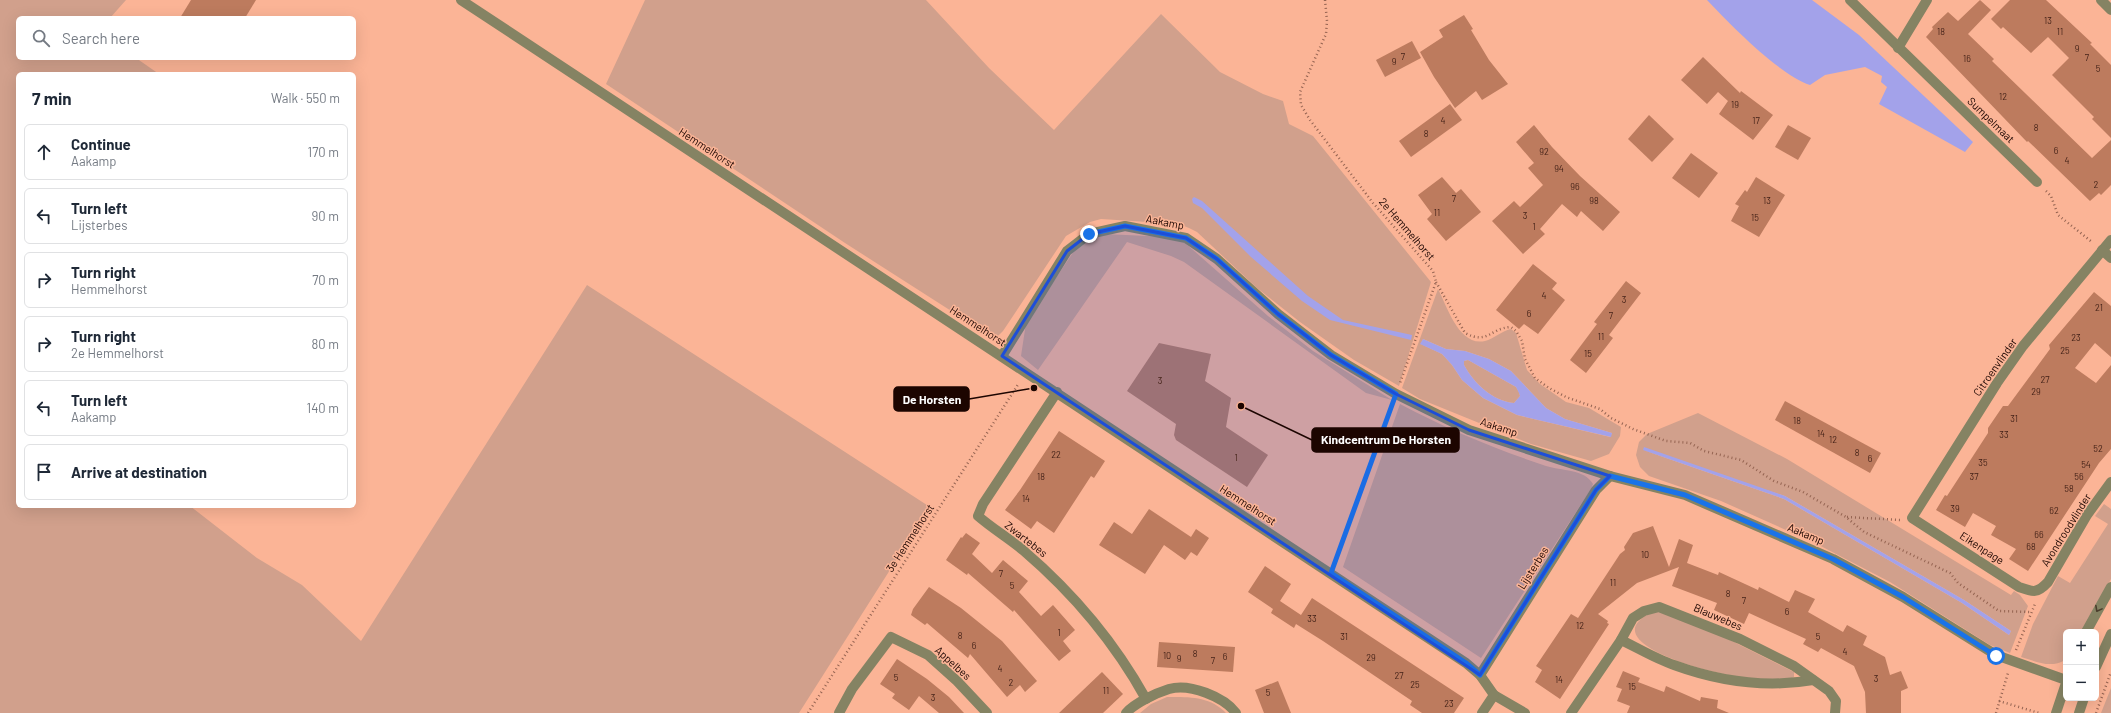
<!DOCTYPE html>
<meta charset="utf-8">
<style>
body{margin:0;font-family:Barlow,sans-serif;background:#f2f2f3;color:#1f2937}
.controls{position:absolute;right:12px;bottom:12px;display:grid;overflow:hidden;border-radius:6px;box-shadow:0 4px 16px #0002}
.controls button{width:36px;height:36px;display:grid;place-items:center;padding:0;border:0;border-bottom:1px solid #e0e1e3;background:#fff;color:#1f2937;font:20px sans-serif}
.stop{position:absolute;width:12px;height:12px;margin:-9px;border:3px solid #1a73e8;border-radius:50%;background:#fff}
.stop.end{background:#1a73e8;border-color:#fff;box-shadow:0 1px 4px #0008}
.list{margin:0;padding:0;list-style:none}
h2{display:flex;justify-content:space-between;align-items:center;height:52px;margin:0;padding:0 16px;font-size:17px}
h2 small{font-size:13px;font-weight:400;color:#747a83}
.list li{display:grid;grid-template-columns:26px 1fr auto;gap:12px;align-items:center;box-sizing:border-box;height:56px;margin:0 8px 8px;padding:0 8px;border:1px solid #e0e1e3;border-radius:6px}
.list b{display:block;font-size:15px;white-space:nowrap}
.list p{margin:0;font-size:13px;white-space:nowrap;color:#747a83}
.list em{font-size:13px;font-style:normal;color:#747a83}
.icon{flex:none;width:22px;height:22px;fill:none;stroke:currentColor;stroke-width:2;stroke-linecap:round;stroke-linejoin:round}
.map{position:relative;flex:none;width:2111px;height:713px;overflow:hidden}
.search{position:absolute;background:#fff;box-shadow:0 4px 16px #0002;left:16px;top:16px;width:340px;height:44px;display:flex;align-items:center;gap:10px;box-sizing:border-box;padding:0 14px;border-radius:6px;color:#747a83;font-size:15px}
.panel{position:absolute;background:#fff;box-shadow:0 4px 16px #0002;left:16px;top:72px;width:340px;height:436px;border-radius:6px}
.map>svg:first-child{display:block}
</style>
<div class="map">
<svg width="2111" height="713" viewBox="0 0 2111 713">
<rect width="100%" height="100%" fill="#fbb496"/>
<!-- green -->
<g fill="#d1a08c" fill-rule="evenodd">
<polygon points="0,0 126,0 110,18 18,18 18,58 136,58 159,74 18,74 18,506 190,506 257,558 302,585 361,641 587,285 930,507 799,713 0,713"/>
<polygon points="645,0 926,0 989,68 1054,130 1161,14 1220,72 1263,94 1283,101 1289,124 1313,136 1431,282 1399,386 1354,360 1300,322 1257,288 1197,232 1189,228 1179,224 1101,219 1090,222 1066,236 1003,331 995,339 845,243 606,84"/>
<polygon points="1104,234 1169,237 1184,242 1268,316 1313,351 1392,400 1366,393 1184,262 1171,256 1127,242 1038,370 1021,356 1026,323 1074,251 1087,239"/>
<path d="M 1438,289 C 1447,306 1459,347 1485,341 C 1494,339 1501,331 1511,329 L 1516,333 L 1527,370 L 1540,384 L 1566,402 L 1589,408 L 1621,427 L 1620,436 L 1609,454 L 1591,461 L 1531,444 L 1420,399 L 1402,388 ZM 1423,339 L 1446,349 L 1465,351 L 1489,359 L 1511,371 L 1546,408 L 1565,419 L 1612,433 L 1610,437 L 1517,415 L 1483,398 L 1462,380 L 1452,365 L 1442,354 L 1421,344 Z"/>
<path d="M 1468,360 L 1516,387 L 1519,392 L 1520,396 L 1514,403 C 1492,401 1474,383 1464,365 L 1464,361 Z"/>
<path d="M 1400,404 C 1447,429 1495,449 1546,466 C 1561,471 1585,469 1593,484 L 1591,489 L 1481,658 L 1343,567 Z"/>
<path d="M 1698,413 L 1787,459 L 2011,595 L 2014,591 L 2020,595 L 2028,606 L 2010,653 L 1990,645 L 1890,582 L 1813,542 L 1721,501 L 1649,476 L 1640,467 L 1636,455 L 1639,442 L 1647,434 ZM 1643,450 L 1785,496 L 1964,600 L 2011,631 L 2009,635 L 1962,603 L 1784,499 Z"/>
<path d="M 2104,504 L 2111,509 L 2111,579 L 2082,632 L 2066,632 L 2065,660 C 2050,669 2036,661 2021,657 L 2033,624 L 2058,576 L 2070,583 L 2108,524 L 2095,516 Z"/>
<path d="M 1653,612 L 1663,612 L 1728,639 L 1794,672 L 1794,677 C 1767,693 1576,646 1653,612 Z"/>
<polygon points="2111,688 2111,713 2101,713"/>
<path d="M 1167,697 C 1188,697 1210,696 1226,713 L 1140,713 L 1151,704 Z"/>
</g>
<!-- water -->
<g fill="#a3a2ea" fill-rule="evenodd">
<path d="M 1707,0 L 1812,0 L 1859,35 L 1973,142 L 1965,152 L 1879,104 L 1887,87 L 1881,82 L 1882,76 L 1865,67 L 1825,75 L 1810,85 C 1778,74 1731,25 1707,0 Z"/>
<polygon points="1194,197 1202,201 1308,296 1343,320 1412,335 1411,340 1330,320 1302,301 1251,257 1202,208 1193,203 1192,199"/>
<path d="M 1423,339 L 1446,349 L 1465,351 L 1489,359 L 1511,371 L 1546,408 L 1565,419 L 1612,433 L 1611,437 L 1517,415 L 1483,398 L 1462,380 L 1452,365 L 1442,354 L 1420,344 ZM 1468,360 L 1516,387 L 1519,393 L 1520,396 L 1514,403 C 1492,401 1474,383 1464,365 L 1464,361 Z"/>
<polygon points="1644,447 1785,496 1964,600 2011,631 2009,635 1962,603 1784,499 1643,450"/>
</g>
<!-- building -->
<g fill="#bd7b5e">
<polygon points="191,0 256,0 245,18 180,18"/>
<polygon points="1980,0 1991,10 1968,34 1994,59 1992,61 2092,158 2111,140 2111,185 2101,195 2099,193 2090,201 2028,141 2027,142 1926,37 1933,29 1932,27 1948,12 1958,21"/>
<polygon points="2010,0 2046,0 2092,43 2090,44 2111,65 2111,138 2092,119 2094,117 2052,75 2069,58 2048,37 2031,53 2003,27 2001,29 1991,19"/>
<polygon points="1464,15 1473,29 1471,30 1489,60 1508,84 1482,100 1476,91 1455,108 1434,77 1420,52 1443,37 1439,30"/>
<polygon points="1412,41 1421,58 1385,77 1376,60"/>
<polygon points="1703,57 1740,93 1741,91 1773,115 1753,140 1719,114 1728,101 1718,92 1707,104 1681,80"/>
<polygon points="1450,104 1462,120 1411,157 1399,141"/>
<polygon points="1649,115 1674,139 1652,162 1628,139"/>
<polygon points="1534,125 1552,147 1580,176 1620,212 1603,231 1581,211 1577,217 1562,204 1540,229 1545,234 1523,254 1492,221 1514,201 1520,207 1543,185 1528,168 1534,163 1516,142"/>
<polygon points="1788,125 1811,138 1798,160 1775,147"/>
<polygon points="1691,153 1718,173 1699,198 1672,178"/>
<polygon points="1442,177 1456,193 1461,189 1481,212 1446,241 1427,219 1432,214 1418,195"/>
<polygon points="1756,177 1785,195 1759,237 1731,221 1739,206 1735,204 1745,190 1747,192"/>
<polygon points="1533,264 1557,283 1552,289 1565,300 1538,334 1524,324 1519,329 1496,310"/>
<polygon points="1626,281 1641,293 1609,335 1613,338 1586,373 1570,360 1597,324 1594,322"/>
<polygon points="2094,292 2111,306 2111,357 2095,343 2075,368 2096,383 2111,365 2111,449 2099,463 2028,571 2009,559 2016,549 1991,535 1996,526 1973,513 1965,527 1936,510 1945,495 1947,496 1988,433 1988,428 2003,406 2008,406 2050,349 2049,345"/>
<polygon points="1159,343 1211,354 1205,381 1231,398 1226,427 1268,455 1247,487 1176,440 1174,435 1176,424 1127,391"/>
<polygon points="1785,401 1881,453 1870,473 1775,420"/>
<polygon points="1059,431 1105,461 1094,478 1091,476 1054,533 1037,521 1031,529 1005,510 1020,490"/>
<polygon points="1149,509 1191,537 1196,529 1209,538 1197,556 1191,552 1185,560 1164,545 1145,574 1099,545 1114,522 1132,534"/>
<polygon points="1653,526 1669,567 1679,539 1693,545 1687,563 1718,575 1719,572 1758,590 1759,587 1789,602 1795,590 1815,599 1808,612 1843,632 1847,625 1867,636 1863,645 1885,657 1890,675 1901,671 1908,688 1901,691 1901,713 1866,713 1865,692 1854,666 1821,648 1818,652 1803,644 1806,639 1749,613 1744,624 1714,610 1717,603 1672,586 1679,567 1637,583 1598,614 1608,621 1607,623 1609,624 1560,699 1535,682 1542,670 1536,666 1571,614 1578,618 1620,554 1625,550 1624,547 1633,533"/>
<polygon points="966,533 980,543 972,554 992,573 1003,560 1028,581 1019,592 1041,616 1053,605 1075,630 1063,641 1071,651 1059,661 1014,610 1013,612 968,573 967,575 946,560 961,537 962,538"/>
<polygon points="1265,566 1291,584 1280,601 1301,615 1312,598 1464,698 1454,713 1422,713 1410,705 1412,701 1323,641 1296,624 1294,628 1271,613 1273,609 1248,592"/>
<polygon points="929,587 961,608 1002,641 1037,681 1025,692 1020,685 1007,697 970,654 968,658 927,623 925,625 911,615 913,609"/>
<polygon points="1159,642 1235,647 1233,672 1157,667"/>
<polygon points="897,659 927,679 949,697 964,713 939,713 919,696 909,710 892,698 895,694 880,684"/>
<polygon points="1623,671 1640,678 1638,682 1664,692 1666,686 1700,701 1701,697 1718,700 1717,708 1729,713 1627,713 1630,706 1617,701 1622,689 1616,687"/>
<polygon points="1102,672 1123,694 1103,713 1059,713"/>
<polygon points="1278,681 1291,713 1264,713 1255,690"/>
</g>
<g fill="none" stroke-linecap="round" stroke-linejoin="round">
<!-- path -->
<g stroke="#956452" stroke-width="2.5" stroke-dasharray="1 3" stroke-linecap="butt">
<polyline points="1325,0 1327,21 1326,34 1300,92 1301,105 1310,120 1373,203 1433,271 1436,282 1400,383"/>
<polyline points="2046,191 2051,196 2058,215 2092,242"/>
<path d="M 1436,282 L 1465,333 C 1488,345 1490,328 1511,327 L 1516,331 L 1522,341 L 1525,359 L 1535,378 L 1549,388 L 1566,397 L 1600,409 L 1611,418 L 1633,429 L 1666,441 L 1690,443 L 1704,451 L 1741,460 L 1774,481 L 1803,492 L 1846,517 L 1864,532 L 1950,573 L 1958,583 L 1999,611 L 2031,612"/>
<polyline points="1847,517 1900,520"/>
<polyline points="1336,561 1392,406"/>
<polyline points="2016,650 2035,604"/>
<polyline points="1999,701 2039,713"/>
<polyline points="808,713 1019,383"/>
<polyline points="1996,713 2008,673"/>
<polyline points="2096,713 2111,672"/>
</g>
<!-- minor -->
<g stroke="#858363" stroke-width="10">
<polyline points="461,0 1466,663 1480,675 1494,695 1525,713"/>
<polyline points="1850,0 2037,182"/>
<polyline points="2101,0 2111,10"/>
<polyline points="1898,48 1927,0"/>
<path d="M 2111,240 L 2023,346 L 1997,383 L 1912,518 L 2019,587 C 2033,592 2037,594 2048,582 L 2087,515 L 2111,482"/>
<polyline points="2102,250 2111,258"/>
<polyline points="1002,356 1067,251 1089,234 1125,226 1186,238 1217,259 1278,314 1331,355 1396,394 1469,430 1610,476 1685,495 1833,559 1903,597 1996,655 2066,680"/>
<path d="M 1057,392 L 983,504 L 978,516 C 993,529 1010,539 1024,551 C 1073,593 1115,643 1146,699"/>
<polyline points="2086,632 2111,587"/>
<path d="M 1621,640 C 1638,648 1656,659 1674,665 C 1718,681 1767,688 1813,680"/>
<polyline points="2096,667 2111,634"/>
<polyline points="1480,675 1596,490 1610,476"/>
<polyline points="839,713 852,689 891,637 928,655 957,681 987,713"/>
<path d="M 1126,713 C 1135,703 1156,693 1169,689 C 1190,683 1224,697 1236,713"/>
<polyline points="1482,713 1494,695"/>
<polyline points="1571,713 1621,640 1633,618 1644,611 1659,607 1740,639 1794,666 1829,691 1836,701 1835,713"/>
<polyline points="2056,713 2066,683"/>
<polyline points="2079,713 2084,698"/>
</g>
</g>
<!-- one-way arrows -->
<defs><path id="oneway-chevron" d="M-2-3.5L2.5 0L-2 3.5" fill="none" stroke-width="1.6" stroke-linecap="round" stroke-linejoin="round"/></defs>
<use stroke="#4b3e2d" href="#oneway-chevron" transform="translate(2098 609) rotate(118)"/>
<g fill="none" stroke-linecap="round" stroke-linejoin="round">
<!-- route -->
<polyline stroke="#1a73e8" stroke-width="5" points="1089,234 1125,226 1186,238 1217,259 1278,314 1331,355 1396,394 1331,573 1466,663 1480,675 1596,490 1610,476 1685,495 1833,559 1903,597 1996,656"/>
</g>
<!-- marked area -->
<path fill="#1d4ed8" fill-opacity="0.2" stroke="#1d4ed8" stroke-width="3" stroke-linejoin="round" d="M 1125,226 L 1186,238 L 1217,259 L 1278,314 L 1331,355 L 1396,394 L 1469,430 L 1610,476 L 1596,490 L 1480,675 L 1002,356 L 1067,251 L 1089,234 Z"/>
<g text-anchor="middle" stroke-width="3" stroke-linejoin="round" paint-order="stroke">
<!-- number labels -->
<g font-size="9" fill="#442218">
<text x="2048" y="24">13</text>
<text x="1941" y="35">18</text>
<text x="2060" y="35">11</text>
<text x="2077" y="52">9</text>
<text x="1403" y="60">7</text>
<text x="2087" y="61">7</text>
<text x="1967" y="62">16</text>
<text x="1394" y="65">9</text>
<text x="2098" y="72">5</text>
<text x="2003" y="100">12</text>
<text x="1735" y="108">19</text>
<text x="1443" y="124">4</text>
<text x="1756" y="124">17</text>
<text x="2036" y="131">8</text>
<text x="1426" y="137">8</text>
<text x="2056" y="154">6</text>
<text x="1544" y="155">92</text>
<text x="2067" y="164">4</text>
<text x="1559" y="172">94</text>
<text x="2096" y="188">2</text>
<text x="1575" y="190">96</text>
<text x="1454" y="202">7</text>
<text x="1594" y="204">98</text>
<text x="1767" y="204">13</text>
<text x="1437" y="216">11</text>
<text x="1525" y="219">3</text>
<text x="1755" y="221">15</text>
<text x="1534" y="230">1</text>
<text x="1544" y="299">4</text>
<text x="1624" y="303">3</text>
<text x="2099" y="311">21</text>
<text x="1529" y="317">6</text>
<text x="1611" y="319">7</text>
<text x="1601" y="340">11</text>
<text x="2076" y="341">23</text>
<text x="2065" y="354">25</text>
<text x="1588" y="357">15</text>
<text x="2045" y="383">27</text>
<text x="1160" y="384">3</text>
<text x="2036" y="395">29</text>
<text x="2014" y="422">31</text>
<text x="1797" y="424">18</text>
<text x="1821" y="437">14</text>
<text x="2004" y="438">33</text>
<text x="1833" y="443">12</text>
<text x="2098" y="452">52</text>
<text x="1857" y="456">8</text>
<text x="1056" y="458">22</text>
<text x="1236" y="461">1</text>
<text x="1870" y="462">6</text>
<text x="1983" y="466">35</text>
<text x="2086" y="468">54</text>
<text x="1041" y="480">18</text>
<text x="1974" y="480">37</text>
<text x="2079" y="480">56</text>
<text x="2069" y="492">58</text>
<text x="1026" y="502">14</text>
<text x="1955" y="512">39</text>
<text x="2054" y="514">62</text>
<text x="2039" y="538">66</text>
<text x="2031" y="550">68</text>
<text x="1645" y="558">10</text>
<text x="1001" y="577">7</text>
<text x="1613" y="586">11</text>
<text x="1012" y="589">5</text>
<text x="1728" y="597">8</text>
<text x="1744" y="604">7</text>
<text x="1787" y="615">6</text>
<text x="1312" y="622">33</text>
<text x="1580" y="629">12</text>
<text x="1059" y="636">1</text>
<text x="960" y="639">8</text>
<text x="1344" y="640">31</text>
<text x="1818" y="640">5</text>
<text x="974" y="649">6</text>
<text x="1845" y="655">4</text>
<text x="1195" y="657">8</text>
<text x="1167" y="659">10</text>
<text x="1225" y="660">6</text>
<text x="1371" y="661">29</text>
<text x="1179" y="662">9</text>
<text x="1213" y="664">7</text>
<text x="1000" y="672">4</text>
<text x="1399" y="679">27</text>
<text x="896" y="681">5</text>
<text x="1876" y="682">3</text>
<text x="1559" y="683">14</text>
<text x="1011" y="686">2</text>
<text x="1415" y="688">25</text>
<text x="1632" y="690">15</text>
<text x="1106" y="694">11</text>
<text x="1268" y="696">5</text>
<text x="933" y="701">3</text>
<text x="1449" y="707">23</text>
</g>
<!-- street labels -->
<g font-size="11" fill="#1c0500" stroke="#fbb496">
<text transform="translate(1991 120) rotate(44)" y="4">Sumpelmaat</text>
<text transform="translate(707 148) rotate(33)" y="4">Hemmelhorst</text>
<text transform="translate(1165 222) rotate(11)" y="4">Aakamp</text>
<text transform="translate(1407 229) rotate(49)" y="4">2e Hemmelhorst</text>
<text transform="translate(978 326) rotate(33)" y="4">Hemmelhorst</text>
<text transform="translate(1995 367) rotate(-55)" y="4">Citroenvlinder</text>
<text transform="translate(1499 427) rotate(18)" y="4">Aakamp</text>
<text transform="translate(1248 505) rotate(33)" y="4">Hemmelhorst</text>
<text transform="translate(2066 530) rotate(-58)" y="4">Avondroodvlinder</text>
<text transform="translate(1806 534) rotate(23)" y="4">Aakamp</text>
<text transform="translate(910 538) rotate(-57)" y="4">3e Hemmelhorst</text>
<text transform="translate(1026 539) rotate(38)" y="4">Zwartebes</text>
<text transform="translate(1982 548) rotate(33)" y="4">Eikenpage</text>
<text transform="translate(1533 568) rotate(-58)" y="4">Lijsterbes</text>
<text transform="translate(1718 617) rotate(23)" y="4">Blauwebes</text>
<text transform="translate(953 663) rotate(42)" y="4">Appelbes</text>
</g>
</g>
<!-- callouts -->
<path fill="none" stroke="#1c0500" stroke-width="1.5" d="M1034 388L969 399M1241 406L1312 440"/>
<g fill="#1c0500" stroke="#fbb496" stroke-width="1.5">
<circle cx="1034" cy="388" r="4"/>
<circle cx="1241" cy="406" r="4"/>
</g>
<g fill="#1c0500" stroke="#1c0500" stroke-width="1.5">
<rect x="894" y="387" width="75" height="24" rx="4"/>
<rect x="1312" y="428" width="147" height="24" rx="4"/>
</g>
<g font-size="12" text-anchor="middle" font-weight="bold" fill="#fff">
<text x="932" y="404">De Horsten</text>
<text x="1386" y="444">Kindcentrum De Horsten</text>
</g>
</svg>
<div class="controls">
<button>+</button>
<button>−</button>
</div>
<div class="stop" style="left:1996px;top:656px"></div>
<div class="stop end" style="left:1089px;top:234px"></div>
<div class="search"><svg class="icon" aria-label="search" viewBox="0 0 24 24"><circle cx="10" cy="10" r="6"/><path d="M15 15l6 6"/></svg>Search here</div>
<section class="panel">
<h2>7 min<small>Walk · 550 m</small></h2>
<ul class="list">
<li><svg class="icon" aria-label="ahead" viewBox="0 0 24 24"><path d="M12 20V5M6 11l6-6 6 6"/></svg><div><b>Continue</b><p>Aakamp</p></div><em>170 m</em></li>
<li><svg class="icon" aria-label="left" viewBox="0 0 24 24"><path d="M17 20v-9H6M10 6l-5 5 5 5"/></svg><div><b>Turn left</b><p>Lijsterbes</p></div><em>90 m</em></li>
<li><svg class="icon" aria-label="right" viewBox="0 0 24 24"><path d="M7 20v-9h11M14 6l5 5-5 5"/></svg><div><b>Turn right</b><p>Hemmelhorst</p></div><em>70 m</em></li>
<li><svg class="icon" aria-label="right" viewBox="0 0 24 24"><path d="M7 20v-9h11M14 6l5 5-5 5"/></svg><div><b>Turn right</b><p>2e Hemmelhorst</p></div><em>80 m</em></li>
<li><svg class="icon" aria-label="left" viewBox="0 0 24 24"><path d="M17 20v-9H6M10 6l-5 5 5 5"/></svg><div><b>Turn left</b><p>Aakamp</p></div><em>140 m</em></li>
<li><svg class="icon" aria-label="arrive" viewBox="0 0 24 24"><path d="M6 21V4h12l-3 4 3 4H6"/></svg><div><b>Arrive at destination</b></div></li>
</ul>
</section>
</div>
